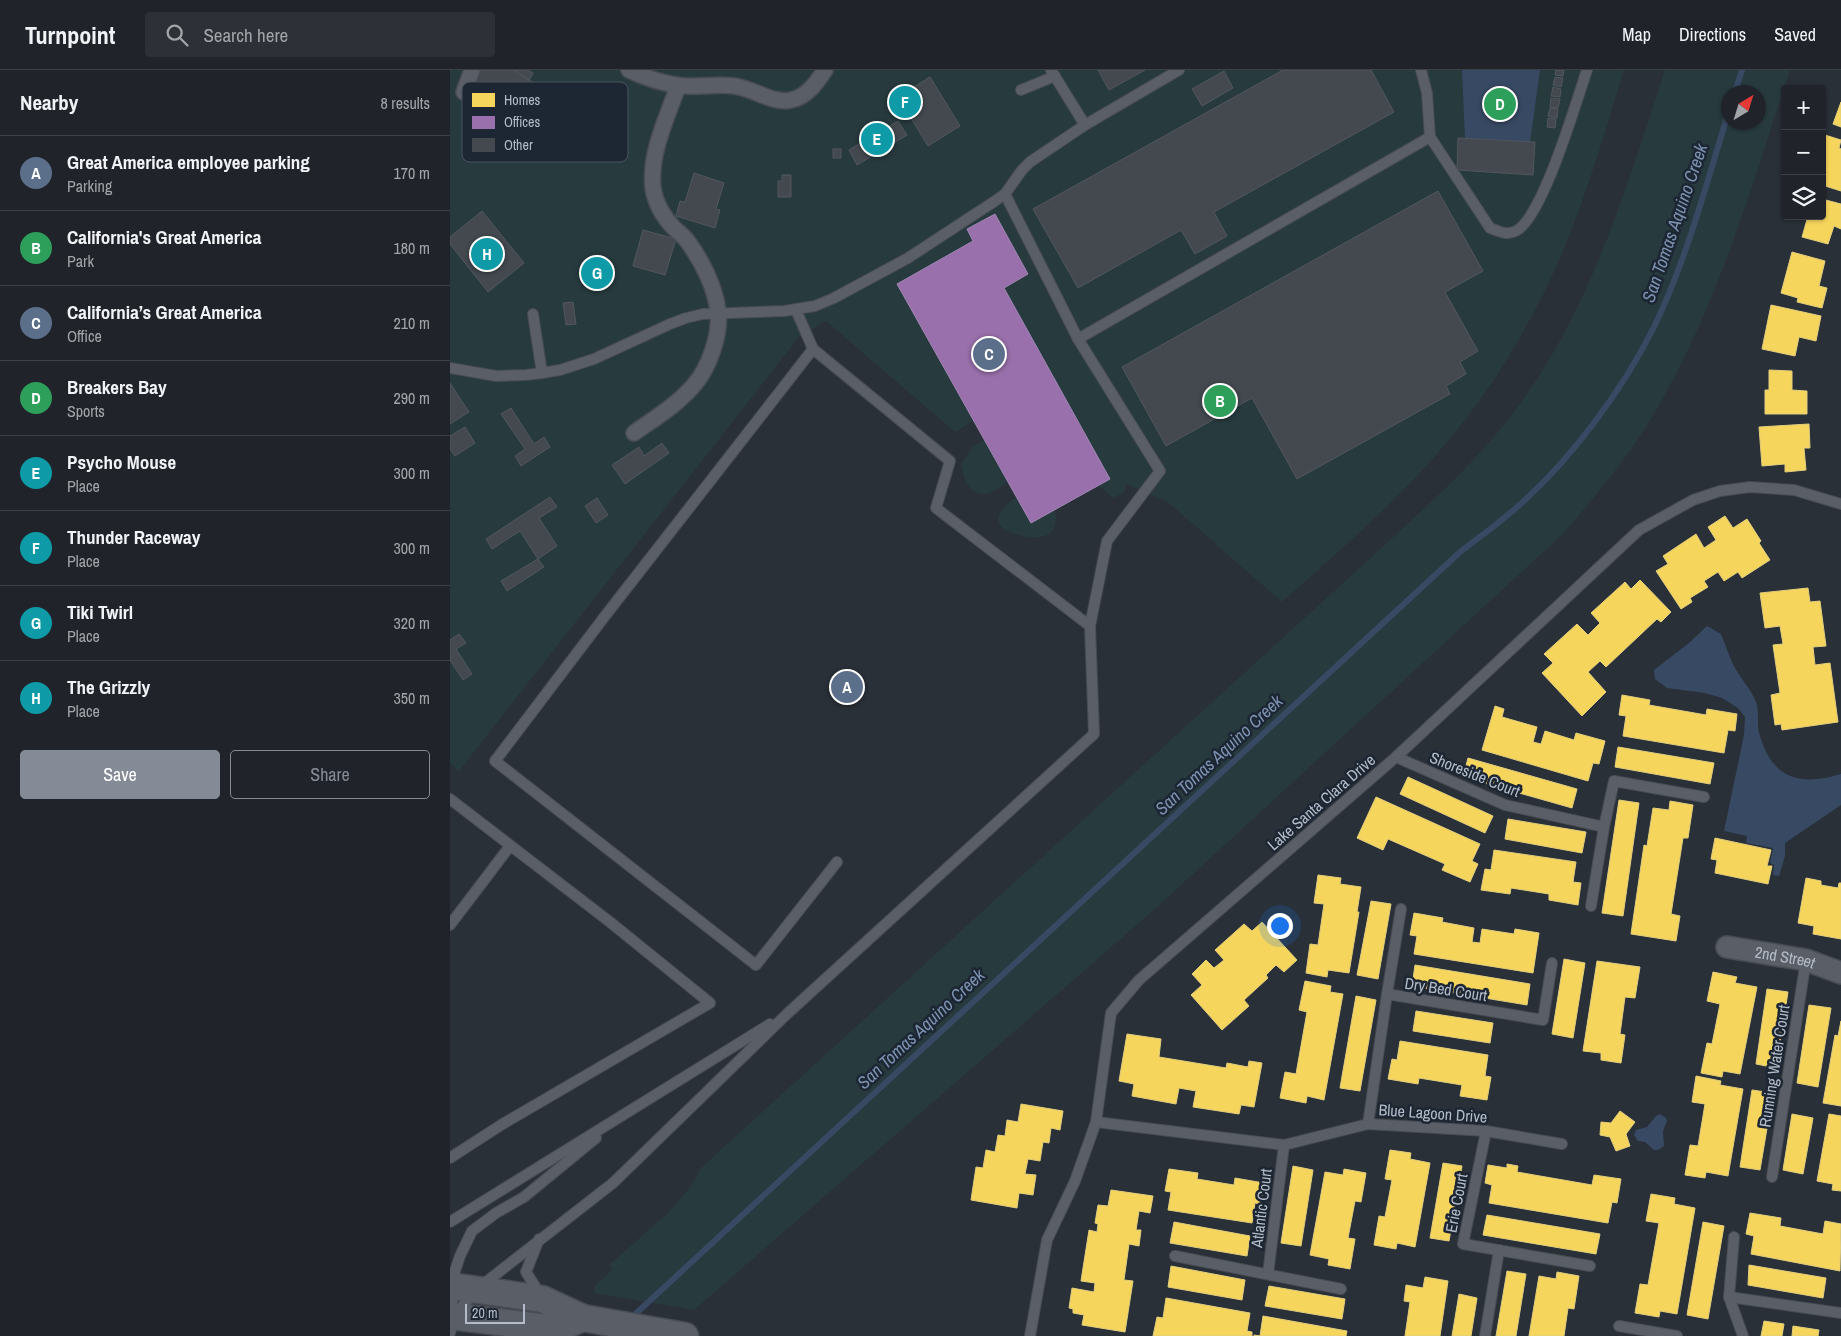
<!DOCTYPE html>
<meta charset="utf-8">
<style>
body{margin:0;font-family:"Archivo Narrow",sans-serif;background:#2d3036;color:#f1f3f6}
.controls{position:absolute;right:15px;top:15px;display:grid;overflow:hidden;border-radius:5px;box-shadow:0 1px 4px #0004}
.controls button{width:45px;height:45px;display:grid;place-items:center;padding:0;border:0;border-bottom:1px solid #3d4147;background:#20242a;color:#f1f3f6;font:25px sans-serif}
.compass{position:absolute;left:1271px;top:15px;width:45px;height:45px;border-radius:50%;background:#20242a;box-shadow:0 1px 4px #0004;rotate:38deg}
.scale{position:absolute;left:15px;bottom:12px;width:60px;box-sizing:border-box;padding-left:5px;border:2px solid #b4bcc9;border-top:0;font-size:14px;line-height:18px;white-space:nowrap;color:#b4bcc9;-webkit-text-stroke:4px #1d2633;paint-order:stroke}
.you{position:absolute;left:829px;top:855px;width:18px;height:18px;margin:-12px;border:4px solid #fff;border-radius:50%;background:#1a73e8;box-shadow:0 0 0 8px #1a73e833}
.badge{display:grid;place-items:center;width:32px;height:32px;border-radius:50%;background:#848b96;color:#fff;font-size:16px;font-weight:700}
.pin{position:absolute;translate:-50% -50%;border:2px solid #fff;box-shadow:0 1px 5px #0006}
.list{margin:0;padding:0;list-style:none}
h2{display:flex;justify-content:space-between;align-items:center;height:65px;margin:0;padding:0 20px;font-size:21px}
h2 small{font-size:16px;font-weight:400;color:#a2a4a8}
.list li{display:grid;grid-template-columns:32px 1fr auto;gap:15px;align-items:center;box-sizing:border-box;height:75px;padding:0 20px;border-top:1px solid #3d4147}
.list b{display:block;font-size:19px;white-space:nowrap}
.list p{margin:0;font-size:16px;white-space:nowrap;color:#a2a4a8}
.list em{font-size:16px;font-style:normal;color:#a2a4a8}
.actions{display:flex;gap:10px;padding:15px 20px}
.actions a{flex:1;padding:11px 0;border:1px solid #848b96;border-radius:5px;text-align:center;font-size:18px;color:#848b96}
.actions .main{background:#848b96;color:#fff}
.icon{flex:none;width:28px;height:28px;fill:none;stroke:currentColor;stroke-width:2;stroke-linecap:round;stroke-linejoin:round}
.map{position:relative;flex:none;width:1391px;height:1266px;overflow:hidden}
header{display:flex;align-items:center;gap:30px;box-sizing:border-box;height:70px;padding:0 25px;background:#20242a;border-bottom:1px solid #3d4147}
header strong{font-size:24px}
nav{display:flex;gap:28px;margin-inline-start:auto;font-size:18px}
.search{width:350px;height:45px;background:#2d3036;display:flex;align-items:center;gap:12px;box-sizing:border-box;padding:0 18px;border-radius:5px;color:#a2a4a8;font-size:19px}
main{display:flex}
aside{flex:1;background:#20242a}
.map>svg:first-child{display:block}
</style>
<header>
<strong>Turnpoint</strong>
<div class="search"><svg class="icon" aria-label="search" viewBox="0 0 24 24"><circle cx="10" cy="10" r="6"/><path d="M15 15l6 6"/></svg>Search here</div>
<nav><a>Map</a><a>Directions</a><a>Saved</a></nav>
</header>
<main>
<aside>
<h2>Nearby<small>8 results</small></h2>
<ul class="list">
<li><span class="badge" style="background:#5c6f8a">A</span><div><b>Great America employee parking</b><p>Parking</p></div><em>170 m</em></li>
<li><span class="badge" style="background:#2e9e5b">B</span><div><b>California's Great America</b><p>Park</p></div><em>180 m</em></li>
<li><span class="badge" style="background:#5c6f8a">C</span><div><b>California’s Great America</b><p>Office</p></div><em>210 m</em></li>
<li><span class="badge" style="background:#2e9e5b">D</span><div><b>Breakers Bay</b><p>Sports</p></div><em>290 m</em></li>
<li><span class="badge" style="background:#0f9aa8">E</span><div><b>Psycho Mouse</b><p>Place</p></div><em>300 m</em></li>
<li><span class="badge" style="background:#0f9aa8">F</span><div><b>Thunder Raceway</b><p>Place</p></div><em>300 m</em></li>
<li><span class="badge" style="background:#0f9aa8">G</span><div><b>Tiki Twirl</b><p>Place</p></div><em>320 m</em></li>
<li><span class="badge" style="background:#0f9aa8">H</span><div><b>The Grizzly</b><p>Place</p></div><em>350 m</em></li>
</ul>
<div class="actions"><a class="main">Save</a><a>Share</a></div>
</aside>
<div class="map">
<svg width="1391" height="1266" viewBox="0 0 1391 1266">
<rect width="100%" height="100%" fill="#2a3038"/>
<!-- green -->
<g fill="#273a3e" fill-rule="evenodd">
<path d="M 0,0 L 1174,0 C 1155,62 1137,124 1112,183 C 1080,259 1034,333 978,394 C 934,443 882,487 832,532 L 719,433 L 677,414 L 674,422 L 663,428 L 648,415 L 605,440 C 611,467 590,471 569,465 C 539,457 545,443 566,427 L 557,412 C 532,433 517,426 511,394 L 522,377 L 534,370 L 523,351 L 505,362 L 376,251 L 349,267 L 9,701 L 0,693 Z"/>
<path d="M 1215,0 L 1340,0 C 1302,116 1268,235 1205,342 C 1180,385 1147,424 1114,463 L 705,839 L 244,1240 L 144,1223 L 145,1216 L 163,1199 L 159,1195 L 218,1143 L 238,1120 L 252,1097 L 938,472 C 979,434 1022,395 1057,351 C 1138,249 1175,122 1215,0 ZM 1278,22 L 1308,22 L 1308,52 L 1278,52 Z"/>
</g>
<!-- water -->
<g fill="#384963">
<polygon points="1012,0 1090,0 1080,72 1015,68"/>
<path d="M 1257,556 L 1271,564 C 1275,574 1279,586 1284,596 C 1290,608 1301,619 1306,632 C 1310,642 1306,656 1310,666 C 1323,710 1351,716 1391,704 L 1391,735 L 1335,773 L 1335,786 L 1329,806 L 1323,805 L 1324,795 L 1320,793 L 1323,778 L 1296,773 L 1297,766 L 1274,761 L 1294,665 L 1295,647 L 1288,638 L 1272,628 L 1255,623 L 1217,618 L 1205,609 L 1204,600 L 1239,573 Z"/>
<polygon points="1210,1044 1216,1048 1217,1051 1213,1061 1214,1076 1208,1080 1204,1080 1195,1072 1188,1071 1184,1065 1186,1060 1197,1057 1206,1046"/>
</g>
<!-- homes -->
<g fill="#f6d55c" stroke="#e2ce7d">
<polygon points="1391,32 1391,57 1383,54"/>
<polygon points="1375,65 1391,70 1389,78 1391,79 1391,121 1372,115 1372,74"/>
<polygon points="1372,129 1391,134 1391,159 1384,156 1378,174 1352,167 1358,146 1372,146"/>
<polygon points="1342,182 1375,191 1369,216 1377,218 1372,238 1347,232 1348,228 1331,223"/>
<polygon points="1321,235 1371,246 1366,271 1349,267 1345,286 1312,279"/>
<polygon points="1319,300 1342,301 1342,320 1357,321 1357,344 1315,344 1315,320 1319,320"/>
<polygon points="1359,354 1360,378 1354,378 1356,400 1335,402 1335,394 1312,396 1309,357"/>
<polygon points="1275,446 1283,458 1297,449 1311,471 1309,473 1320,490 1292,508 1288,502 1274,511 1268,502 1254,511 1258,517 1240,528 1242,532 1231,539 1206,501 1218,494 1213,486 1246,464 1254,478 1266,470 1258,457"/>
<polygon points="1190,510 1221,542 1211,552 1207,549 1156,597 1150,591 1138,602 1156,622 1132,646 1092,603 1103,593 1094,584 1127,554 1138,565 1150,553 1141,543 1175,512 1181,519"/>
<polygon points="1358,518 1360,532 1370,531 1376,576 1363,577 1365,595 1380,593 1388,652 1332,660 1331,654 1325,655 1321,625 1330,623 1323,575 1333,574 1330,556 1315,558 1310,523"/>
<polygon points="1172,625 1200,630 1199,635 1256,645 1257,639 1287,644 1285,661 1278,660 1274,683 1173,666 1176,646 1169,645"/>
<polygon points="1045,636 1054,639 1052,647 1087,657 1083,672 1091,674 1095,661 1124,670 1126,663 1155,671 1149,694 1143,693 1138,711 1032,680"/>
<polygon points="1168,677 1264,693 1260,714 1165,697"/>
<polygon points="1018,688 1127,719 1122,738 1013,707"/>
<polygon points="958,707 1043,746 1035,763 950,724"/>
<polygon points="926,727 1030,774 1022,791 1028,794 1020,812 992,800 995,794 938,769 933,780 907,768"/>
<polygon points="1169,730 1189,733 1173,846 1152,843"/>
<polygon points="1220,731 1243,735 1238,768 1233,768 1221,844 1230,846 1226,871 1181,864 1194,775 1197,776 1203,738 1219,740"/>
<polygon points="1058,749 1136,762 1132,783 1055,769"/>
<polygon points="1265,768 1321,780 1317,796 1322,796 1318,814 1265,803 1267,790 1261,789"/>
<polygon points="1044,780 1126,792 1123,812 1131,813 1128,835 1099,830 1099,824 1061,818 1060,824 1031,820 1035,799 1041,800"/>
<polygon points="868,805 891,808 890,814 911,817 907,842 909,842 899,903 878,900 877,907 856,903 860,874 868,875 874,834 864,833"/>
<polygon points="1356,808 1371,811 1371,815 1388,818 1389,813 1391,813 1391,869 1363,864 1364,856 1348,853"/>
<polygon points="921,831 941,834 928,909 907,905"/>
<polygon points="964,843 993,848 992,852 1024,858 1022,872 1030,873 1032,859 1064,864 1065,859 1089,863 1083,903 964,884 967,866 960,865"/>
<polygon points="812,852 847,890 834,902 826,895 816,905 818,908 794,930 799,936 772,960 741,925 752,915 742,904 756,890 764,898 774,890 765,880 794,854 802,861"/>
<polygon points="1114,889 1135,893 1123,968 1102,964"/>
<polygon points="1147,891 1190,897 1185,928 1175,927 1170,964 1175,965 1171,993 1151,990 1151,983 1133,981"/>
<polygon points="965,895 1080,914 1077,935 962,916"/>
<polygon points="1263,902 1287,907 1285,913 1307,917 1290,1004 1273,1001 1272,1007 1251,1003 1257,973 1262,974 1270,934 1257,931"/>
<polygon points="855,911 881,916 880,922 893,924 874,1030 857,1026 856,1033 830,1028 835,1002 846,1004 857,942 849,940"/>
<polygon points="1317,919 1338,922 1326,998 1306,994"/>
<polygon points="906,926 926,930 910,1021 890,1018"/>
<polygon points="1359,935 1381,938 1368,1017 1347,1013"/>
<polygon points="966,941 1043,953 1040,973 963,961"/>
<polygon points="1391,951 1391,1036 1373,1033 1385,965 1388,966"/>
<polygon points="677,964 711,969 709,987 776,998 777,993 798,997 799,991 812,993 804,1037 791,1035 789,1044 743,1037 746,1021 729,1018 726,1034 682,1026 684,1014 669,1011"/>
<polygon points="950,971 1038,985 1035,1006 1041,1007 1037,1030 1010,1026 1012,1015 969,1008 968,1014 938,1009 942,989 947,990"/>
<polygon points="1246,1006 1271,1011 1270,1015 1293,1019 1278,1106 1256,1102 1255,1108 1235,1105 1240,1075 1248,1076 1255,1034 1242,1032"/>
<polygon points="1302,1020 1323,1023 1310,1100 1290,1097"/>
<polygon points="571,1034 613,1041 610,1060 601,1058 599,1073 593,1072 590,1091 578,1089 575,1104 586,1105 583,1125 569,1123 567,1138 521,1130 526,1097 533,1098 536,1080 545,1082 548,1065 555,1066 557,1050 568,1052"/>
<polygon points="1170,1041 1185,1052 1176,1064 1180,1076 1166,1081 1160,1067 1150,1065 1151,1052 1161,1053"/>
<polygon points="1342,1044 1363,1048 1353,1104 1333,1100"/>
<polygon points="1379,1044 1391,1046 1391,1121 1382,1120 1383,1114 1367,1111"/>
<polygon points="940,1080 961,1083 960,1089 980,1093 965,1177 947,1173 946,1179 924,1175 929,1146 935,1147 942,1110 935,1109"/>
<polygon points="993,1093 1012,1096 999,1171 980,1168"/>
<polygon points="1057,1094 1068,1096 1067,1102 1142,1115 1144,1105 1171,1109 1167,1133 1162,1132 1158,1153 1039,1133 1042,1115 1035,1113 1038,1095 1057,1098"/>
<polygon points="843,1096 863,1100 851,1176 831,1173"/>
<polygon points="719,1099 748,1103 747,1109 784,1115 785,1108 814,1113 811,1134 805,1133 802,1153 718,1140 721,1122 715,1121"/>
<polygon points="894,1099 916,1103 911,1132 905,1131 898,1168 905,1169 900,1199 878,1195 879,1189 860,1185 875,1102 893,1105"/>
<polygon points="661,1120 703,1126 700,1143 689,1141 686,1160 691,1160 689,1176 679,1174 674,1210 683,1211 675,1262 632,1255 634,1245 623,1243 623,1239 619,1238 622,1218 644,1222 645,1213 631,1211 639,1160 647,1162 648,1154 645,1153 648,1135 658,1136"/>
<polygon points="1201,1124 1225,1128 1224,1134 1245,1138 1227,1244 1210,1241 1209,1247 1185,1243 1190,1214 1198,1215 1209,1153 1196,1151"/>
<polygon points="1300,1143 1331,1148 1330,1156 1373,1164 1375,1151 1391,1154 1390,1201 1301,1184 1304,1166 1296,1164"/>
<polygon points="1037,1145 1150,1164 1146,1184 1033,1165"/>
<polygon points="724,1152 800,1166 797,1186 720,1173"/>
<polygon points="1253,1152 1274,1156 1258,1249 1237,1245"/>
<polygon points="1299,1195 1376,1208 1373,1228 1298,1215"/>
<polygon points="721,1196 795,1210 792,1230 718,1217"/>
<polygon points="1057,1201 1076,1204 1066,1266 1046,1266"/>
<polygon points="1107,1202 1129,1206 1124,1239 1118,1238 1114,1266 1079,1266 1089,1206 1106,1209"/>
<polygon points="975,1207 998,1211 990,1266 955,1266 960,1232 954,1231 956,1215 973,1218"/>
<polygon points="819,1216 895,1229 892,1249 815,1236"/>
<polygon points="1009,1224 1027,1228 1021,1266 1002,1266"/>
<polygon points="716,1228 800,1243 797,1261 802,1262 802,1266 703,1266 707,1247 713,1248"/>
<polygon points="813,1246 897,1261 896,1266 804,1266 804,1265 810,1266"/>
<polygon points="1314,1251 1334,1254 1332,1266 1311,1266"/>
<polygon points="1343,1256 1369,1260 1368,1266 1342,1266"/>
</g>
<!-- offices -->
<polygon fill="#9970ab" stroke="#a187b4" points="545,144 578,204 554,218 660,409 581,453 447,214 523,171 517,159"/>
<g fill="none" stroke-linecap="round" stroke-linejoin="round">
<!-- stream -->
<g stroke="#384963" stroke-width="6">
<polyline points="1285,22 1292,0"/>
<path d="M 180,1249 L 1009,483 C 1028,468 1048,454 1066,438 C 1120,391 1173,320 1205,255 C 1237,188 1256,115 1278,44"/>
</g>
</g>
<!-- building -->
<g fill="#444950" stroke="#52575f">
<polygon points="30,0 63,0 92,18 75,44 23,11"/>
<polygon points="63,0 78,0 83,3 79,10"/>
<polygon points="648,0 695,0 659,20"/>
<polygon points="833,0 921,0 944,42 764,142 777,166 745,184 731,160 628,218 583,139"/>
<polygon points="1106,0 1114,0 1113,6 1105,5"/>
<polygon points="774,1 783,18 752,36 742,19"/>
<polygon points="480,7 510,56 478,76 448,27"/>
<polygon points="1105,7 1113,8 1111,17 1103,15"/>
<polygon points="1103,17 1111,19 1110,27 1101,26"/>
<polygon points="1101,28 1110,29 1108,38 1100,37"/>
<polygon points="1100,38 1108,39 1107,48 1098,46"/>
<polygon points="1098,48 1106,49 1105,58 1097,57"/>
<polygon points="448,51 457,65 407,95 399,80"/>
<polygon points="1008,68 1085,72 1083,105 1007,100"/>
<rect x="383" y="79" width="8" height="9"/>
<polygon points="244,103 274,113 266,139 270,140 265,158 226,146 230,131 235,132"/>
<polygon points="332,105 341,105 341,127 328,127 328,111 332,111"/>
<polygon points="988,121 1033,201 995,222 1028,281 1010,292 1016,304 996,316 1000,324 847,409 802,328 716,376 672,297"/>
<polygon points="32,141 74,193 38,222 0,174 0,167"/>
<polygon points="193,160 226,169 215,205 183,196"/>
<polygon points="123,232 126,254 116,255 113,233"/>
<polygon points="0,313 19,342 0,354"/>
<polygon points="61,338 84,374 94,367 100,377 71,396 65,386 75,379 51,344"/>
<polygon points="15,357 25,373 5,386 0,379 0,366"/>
<polygon points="212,373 219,383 175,414 162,395 189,377 194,386"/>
<polygon points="100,427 107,437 89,448 107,476 88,489 70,461 42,479 36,469"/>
<polygon points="147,428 158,445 146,453 135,436"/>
<polygon points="88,489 94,497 57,521 51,511"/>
<polygon points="9,564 16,573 6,579 22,604 13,610 0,590 0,570"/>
</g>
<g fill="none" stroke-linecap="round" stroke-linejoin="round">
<!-- service casing -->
<g stroke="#484c53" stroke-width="12">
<g id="service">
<polyline points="571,20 605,6"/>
<polyline points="635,55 729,0"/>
<path d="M 980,67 L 1040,158 C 1049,161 1057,166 1066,161 C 1093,147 1126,32 1137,0"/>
<polyline points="555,124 628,269"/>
<polyline points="346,240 363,279 500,391 486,438 640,556"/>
<polyline points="83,244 92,303"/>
<polyline points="363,279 155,546 45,691 306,895 387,792"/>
<polyline points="0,298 46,306 76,305 92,303 110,300 144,289 220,254 236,248 253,244 334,241 365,236 384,228 458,188 545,131 555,124 572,100 580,92 635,55 601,0"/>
<polyline points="946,687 1055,735 1154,757"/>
<polyline points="0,729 160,852 260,933 51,1055 0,1088"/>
<polyline points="1141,836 1154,757 1164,711 1254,727"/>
<polyline points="0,855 60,776"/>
<polyline points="937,924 951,839"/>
<polyline points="646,1052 834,1075 918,1054 1036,1061 1112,1074"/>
<polyline points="918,1054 937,924 1093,950 1102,893"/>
<polyline points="1036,1061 1013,1174 1140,1196"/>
<polyline points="1322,1107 1356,890"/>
<polyline points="0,1152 320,954"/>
<polyline points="1284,1167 1279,1227 1293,1266"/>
<polyline points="89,1169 76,1202 91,1226"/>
<polyline points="725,1186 891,1219"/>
<polyline points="818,1204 834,1075"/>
<polyline points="1279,1227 1391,1243"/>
<polyline points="5,1245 27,1219 163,1113 338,943 644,664 640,556 657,471 710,401 628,269 980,67 977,23 971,0"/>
<polyline points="1169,1256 1227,1266"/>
<polyline points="0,1263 4,1246 0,1216 10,1186 22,1161 46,1143 74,1127 146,1068"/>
<polyline points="580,1266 597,1170 625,1111 646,1052 661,943 689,910 946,687 1189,460 1243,430 1270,421 1300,417 1344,420 1391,434"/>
<polyline points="1035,1266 1049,1180"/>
</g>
</g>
<!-- pedestrian casing -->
<g stroke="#484c53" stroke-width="18">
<g id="pedestrian">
<path d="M 179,0 C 194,7 211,13 227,15 C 248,19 269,12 289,17 C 305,20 324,34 341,30 C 357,27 367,12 375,0"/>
<polyline points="14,22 22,0"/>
<path d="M 184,363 C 205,348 227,335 244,315 C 259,298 271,264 268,241 C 265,217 252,191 238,172 C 234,166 229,163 224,158 C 214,148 205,133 203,118 C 199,84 217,48 228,16"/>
</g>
</g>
<!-- minor casing -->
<g stroke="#484c53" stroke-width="24">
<g id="minor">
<path id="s1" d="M 1277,877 L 1356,890 L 1391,903"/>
</g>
</g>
<!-- tertiary casing -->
<g stroke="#484c53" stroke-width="29">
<g id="tertiary">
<polyline points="0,1216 92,1229 133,1248 235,1266"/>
<polyline points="0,1246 107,1259 133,1248"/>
</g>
</g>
<!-- service -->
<use href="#service" stroke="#5a5e66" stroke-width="10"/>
<!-- pedestrian -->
<use href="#pedestrian" stroke="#5a5e66" stroke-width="15"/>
<!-- minor -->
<use href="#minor" stroke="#5a5e66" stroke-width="21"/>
<!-- tertiary -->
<use href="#tertiary" stroke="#5a5e66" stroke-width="26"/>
</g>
<g text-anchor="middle" stroke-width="5" stroke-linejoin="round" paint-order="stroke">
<!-- street labels -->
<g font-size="16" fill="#b4bcc9" stroke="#1d2633">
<text transform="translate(1025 704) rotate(22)" y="6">Shoreside Court</text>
<text transform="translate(871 732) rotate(-41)" y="6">Lake Santa Clara Drive</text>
<text dy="6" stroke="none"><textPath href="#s1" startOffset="59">2nd Street</textPath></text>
<text transform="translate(996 919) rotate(9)" y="6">Dry Bed Court</text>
<text transform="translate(1324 996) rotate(-81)" y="6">Running Water Court</text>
<text transform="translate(983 1043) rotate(4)" y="6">Blue Lagoon Drive</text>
<text transform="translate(1006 1133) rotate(-79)" y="6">Erie Court</text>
<text transform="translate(811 1138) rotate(-83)" y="6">Atlantic Court</text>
</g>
<!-- water labels -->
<g font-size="18" font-style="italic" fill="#7c92b1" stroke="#1d2633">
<text transform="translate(1225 153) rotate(-71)" y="6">San Tomas Aquino Creek</text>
<text transform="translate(769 685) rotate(-43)" y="6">San Tomas Aquino Creek</text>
<text transform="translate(471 959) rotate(-43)" y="6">San Tomas Aquino Creek</text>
</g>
</g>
<!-- legend -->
<rect x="12" y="12" width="166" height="80" rx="8" fill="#1d2633" stroke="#4a5360" stroke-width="1"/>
<rect x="22" y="23" width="23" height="14" fill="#f6d55c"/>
<rect x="22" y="46" width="23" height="13" fill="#9970ab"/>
<rect x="22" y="68" width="23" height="14" fill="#444950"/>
<g font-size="14" fill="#b4bcc9">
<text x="54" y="35">Homes</text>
<text x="54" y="57">Offices</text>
<text x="54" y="80">Other</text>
</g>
</svg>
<div class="controls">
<button>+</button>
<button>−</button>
<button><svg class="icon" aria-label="layers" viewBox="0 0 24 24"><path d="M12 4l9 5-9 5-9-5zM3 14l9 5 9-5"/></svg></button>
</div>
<svg class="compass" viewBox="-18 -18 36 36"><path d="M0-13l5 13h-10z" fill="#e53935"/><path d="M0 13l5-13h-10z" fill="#a2a4a8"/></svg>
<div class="scale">20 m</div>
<div class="you"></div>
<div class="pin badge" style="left:397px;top:617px;background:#5c6f8a">A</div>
<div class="pin badge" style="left:770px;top:331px;background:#2e9e5b">B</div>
<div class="pin badge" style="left:539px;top:284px;background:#5c6f8a">C</div>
<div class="pin badge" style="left:1050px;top:34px;background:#2e9e5b">D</div>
<div class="pin badge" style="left:427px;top:69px;background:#0f9aa8">E</div>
<div class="pin badge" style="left:455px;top:32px;background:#0f9aa8">F</div>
<div class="pin badge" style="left:147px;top:203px;background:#0f9aa8">G</div>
<div class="pin badge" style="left:37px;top:184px;background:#0f9aa8">H</div>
</div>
</main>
